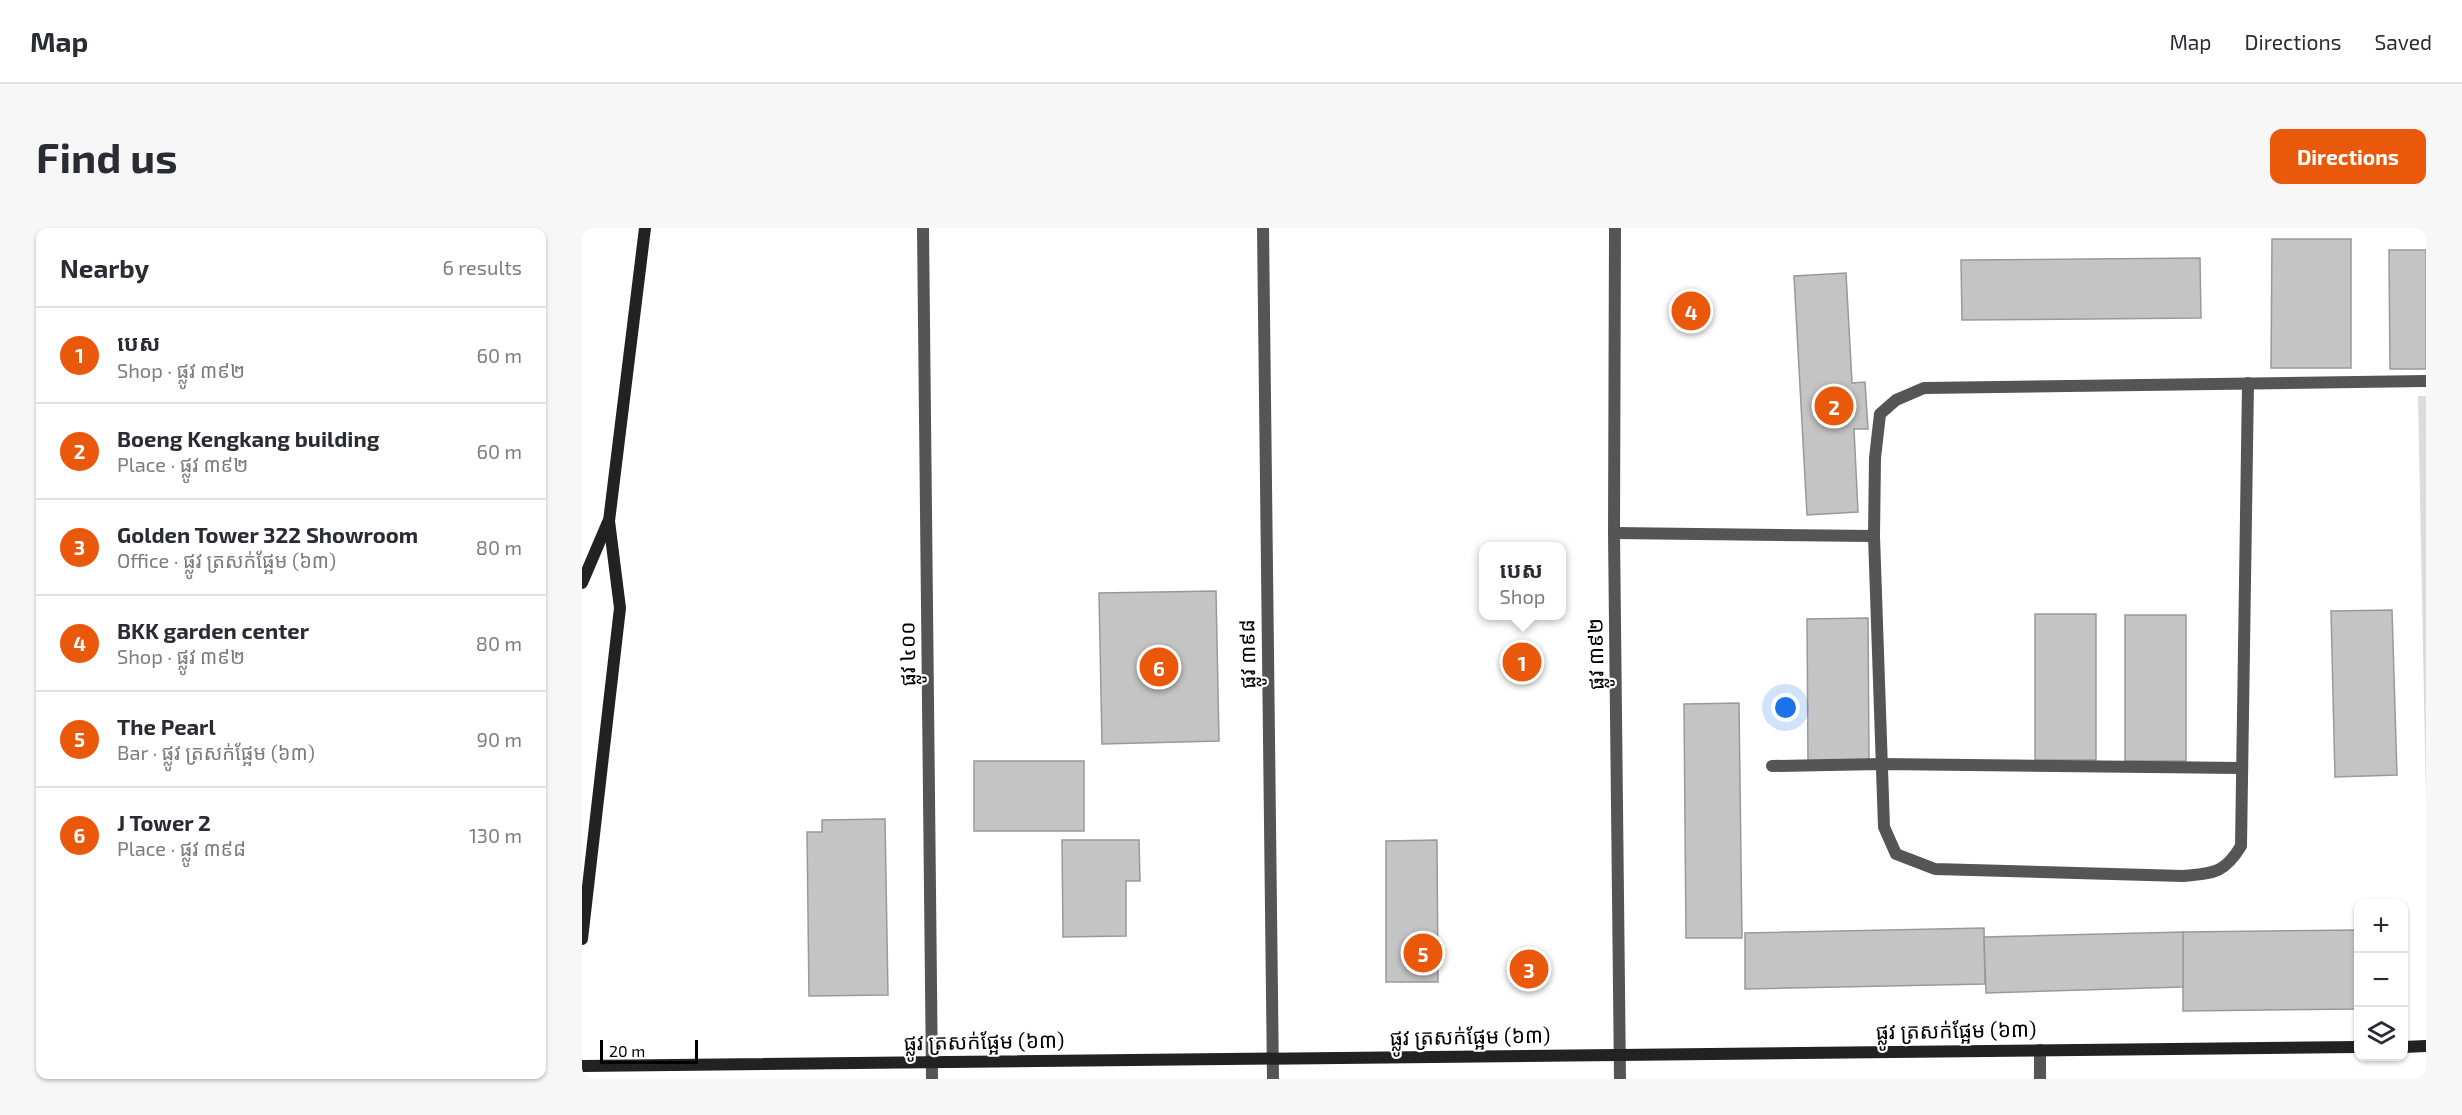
<!DOCTYPE html>
<meta charset="utf-8">
<style>
body{margin:0;font-family:"Exo 2","Noto Sans Khmer",sans-serif;background:#f7f7f7;color:#2b2b33}
.controls{position:absolute;right:18px;bottom:18px;display:grid;overflow:hidden;border-radius:12px;box-shadow:0 2px 4px #0004}
.controls button{width:54px;height:54px;display:grid;place-items:center;padding:0;border:0;border-bottom:2px solid #e1e1e2;background:#fff;color:#2b2b33;font:30px sans-serif}
.scale{position:absolute;left:18px;bottom:15px;width:98px;box-sizing:border-box;padding-left:6px;border:3px solid #000;border-top:0;font-size:16px;line-height:21px;white-space:nowrap;color:#000;-webkit-text-stroke:4px #fff;paint-order:stroke}
.you{position:absolute;left:1204px;top:480px;width:21px;height:21px;margin:-15px;border:4px solid #fff;border-radius:50%;background:#1a73e8;box-shadow:0 0 0 9px #1a73e833}
.badge{display:grid;place-items:center;width:39px;height:39px;border-radius:50%;background:#ea580c;color:#fff;font-size:20px;font-weight:700}
.pin{position:absolute;translate:-50% -50%;border:3px solid #fff;box-shadow:0 2px 6px #0006}
.popup{position:absolute;left:897px;top:314px;width:87px;height:78px;box-sizing:border-box;display:grid;place-content:center;border-radius:12px;background:#fff;filter:drop-shadow(0 2px 4px #0005);font-size:20px;white-space:nowrap;color:#7c7c81}
.popup b{font-size:22px;color:#2b2b33}
.popup::after{content:'';position:absolute;left:50%;top:100%;margin-left:-12px;border:12px solid transparent;border-top-color:#fff}
.list{margin:0;padding:0;list-style:none}
h2{display:flex;justify-content:space-between;align-items:center;height:78px;margin:0;padding:0 24px;font-size:26px}
h2 small{font-size:20px;font-weight:400;color:#7c7c81}
.list li{display:grid;grid-template-columns:39px 1fr auto;gap:18px;align-items:center;box-sizing:border-box;height:96px;padding:0 24px;border-top:2px solid #e1e1e2}
.list b{display:block;font-size:22px;white-space:nowrap}
.list p{margin:0;font-size:20px;white-space:nowrap;color:#7c7c81}
.list em{font-size:20px;font-style:normal;color:#7c7c81}
.icon{flex:none;width:33px;height:33px;fill:none;stroke:currentColor;stroke-width:2;stroke-linecap:round;stroke-linejoin:round}
.map{position:relative;flex:none;width:1844px;height:851px;overflow:hidden;border-radius:12px}
header{display:flex;align-items:center;gap:36px;box-sizing:border-box;height:84px;padding:0 30px;background:#fff;border-bottom:2px solid #e1e1e2}
header strong{font-size:28px}
nav{display:flex;gap:33px;margin-inline-start:auto;font-size:21px}
.intro{display:flex;align-items:center;justify-content:space-between;box-sizing:border-box;height:144px;padding:0 36px}
h1{margin:0;font-size:42px}
.button{padding:15px 27px;border-radius:12px;background:#ea580c;color:#fff;font-size:21px;font-weight:700}
main{display:flex;gap:36px;padding:0 36px}
aside{flex:1;background:#fff;border-radius:12px;box-shadow:0 2px 4px #0004}
.map>svg:first-child{display:block}
</style>
<header>
<strong>Map</strong>
<nav><a>Map</a><a>Directions</a><a>Saved</a></nav>
</header>
<div class="intro"><h1>Find us</h1><a class="button">Directions</a></div>
<main>
<aside>
<h2>Nearby<small>6 results</small></h2>
<ul class="list">
<li><span class="badge">1</span><div><b>បេស</b><p>Shop · ផ្លូវ ៣៩២</p></div><em>60 m</em></li>
<li><span class="badge">2</span><div><b>Boeng Kengkang building</b><p>Place · ផ្លូវ ៣៩២</p></div><em>60 m</em></li>
<li><span class="badge">3</span><div><b>Golden Tower 322 Showroom</b><p>Office · ផ្លូវ ត្រសក់ផ្អែម (៦៣)</p></div><em>80 m</em></li>
<li><span class="badge">4</span><div><b>BKK garden center</b><p>Shop · ផ្លូវ ៣៩២</p></div><em>80 m</em></li>
<li><span class="badge">5</span><div><b>The Pearl</b><p>Bar · ផ្លូវ ត្រសក់ផ្អែម (៦៣)</p></div><em>90 m</em></li>
<li><span class="badge">6</span><div><b>J Tower 2</b><p>Place · ផ្លូវ ៣៩៨</p></div><em>130 m</em></li>
</ul>
</aside>
<div class="map">
<svg width="1844" height="851" viewBox="0 0 1844 851">
<rect width="100%" height="100%" fill="#fff"/>
<!-- green -->
<polygon fill="#dcdcdc" points="1836,168 1844,168 1844,573"/>
<!-- building -->
<g fill="#c4c4c4" stroke="#999" stroke-width="1.5">
<polygon points="1690,11 1769,11 1769,140 1689,140"/>
<polygon points="1807,22 1844,22 1844,141 1808,141"/>
<polygon points="1618,30 1619,90 1380,92 1379,32"/>
<polygon points="1264,45 1270,155 1283,154 1286,201 1272,201 1276,284 1225,287 1212,48"/>
<polygon points="634,363 637,513 520,516 517,365"/>
<polygon points="1810,382 1815,547 1753,549 1749,383"/>
<rect x="1453" y="386" width="61" height="146"/>
<rect x="1543" y="387" width="61" height="146"/>
<polygon points="1286,390 1287,533 1226,534 1225,391"/>
<polygon points="1157,475 1160,710 1104,710 1102,476"/>
<rect x="392" y="533" width="110" height="70"/>
<polygon points="303,591 306,767 227,768 225,604 240,604 240,592"/>
<polygon points="480,612 557,612 558,653 544,653 544,708 481,709"/>
<polygon points="855,612 856,754 804,754 804,613"/>
<polygon points="1402,700 1403,756 1163,761 1163,705"/>
<polygon points="1776,702 1776,781 1601,783 1601,704"/>
<polygon points="1601,704 1601,759 1404,765 1402,709"/>
</g>
<g fill="none" stroke-linecap="round" stroke-linejoin="round">
<!-- lane -->
<g stroke="#555" stroke-width="12">
<polyline points="1032,305 1292,308 1293,230 1298,186 1314,172 1342,160 1844,153"/>
<path d="M 1292,308 L 1302,599 L 1314,626 L 1353,641 L 1601,648 C 1631,645 1642,646 1659,618 L 1666,155"/>
<polyline points="1190,538 1299,536 1660,540"/>
</g>
<!-- street -->
<g stroke="#555" stroke-width="12">
<polyline points="341,0 350,851"/>
<polyline points="681,0 691,851"/>
<polyline points="1033,0 1032,305 1038,851"/>
<polyline points="1458,822 1458,851"/>
</g>
<!-- secondary -->
<g stroke="#222" stroke-width="12">
<polyline points="0,355 26,294"/>
<polyline points="0,711 38,380 27,293 63,0"/>
<polyline points="1822,819 1844,818"/>
<polyline points="0,838 1776,819"/>
</g>
</g>
<g text-anchor="middle" stroke-width="4.5" stroke-linejoin="round" paint-order="stroke">
<!-- street labels -->
<g font-size="21" fill="#000" stroke="#fff">
<text transform="translate(326 426) rotate(-91)" y="7">ផ្លូវ ៤០០</text>
<text transform="translate(666 426) rotate(-91)" y="7">ផ្លូវ ៣៩៨</text>
<text transform="translate(1014 426) rotate(-91)" y="7">ផ្លូវ ៣៩២</text>
<text transform="translate(1374 803) rotate(-1)" y="7">ផ្លូវ ត្រសក់ផ្អែម (៦៣)</text>
<text transform="translate(888 809) rotate(-1)" y="7">ផ្លូវ ត្រសក់ផ្អែម (៦៣)</text>
<text transform="translate(402 814) rotate(-1)" y="7">ផ្លូវ ត្រសក់ផ្អែម (៦៣)</text>
</g>
</g>
</svg>
<div class="controls">
<button>+</button>
<button>−</button>
<button><svg class="icon" aria-label="layers" viewBox="0 0 24 24"><path d="M12 4l9 5-9 5-9-5zM3 14l9 5 9-5"/></svg></button>
</div>
<div class="scale">20 m</div>
<div class="you"></div>
<div class="pin badge" style="left:940px;top:434px">1</div>
<div class="popup"><b>បេស</b>Shop</div>
<div class="pin badge" style="left:1252px;top:178px">2</div>
<div class="pin badge" style="left:947px;top:741px">3</div>
<div class="pin badge" style="left:1109px;top:83px">4</div>
<div class="pin badge" style="left:841px;top:725px">5</div>
<div class="pin badge" style="left:577px;top:439px">6</div>
</div>
</main>
